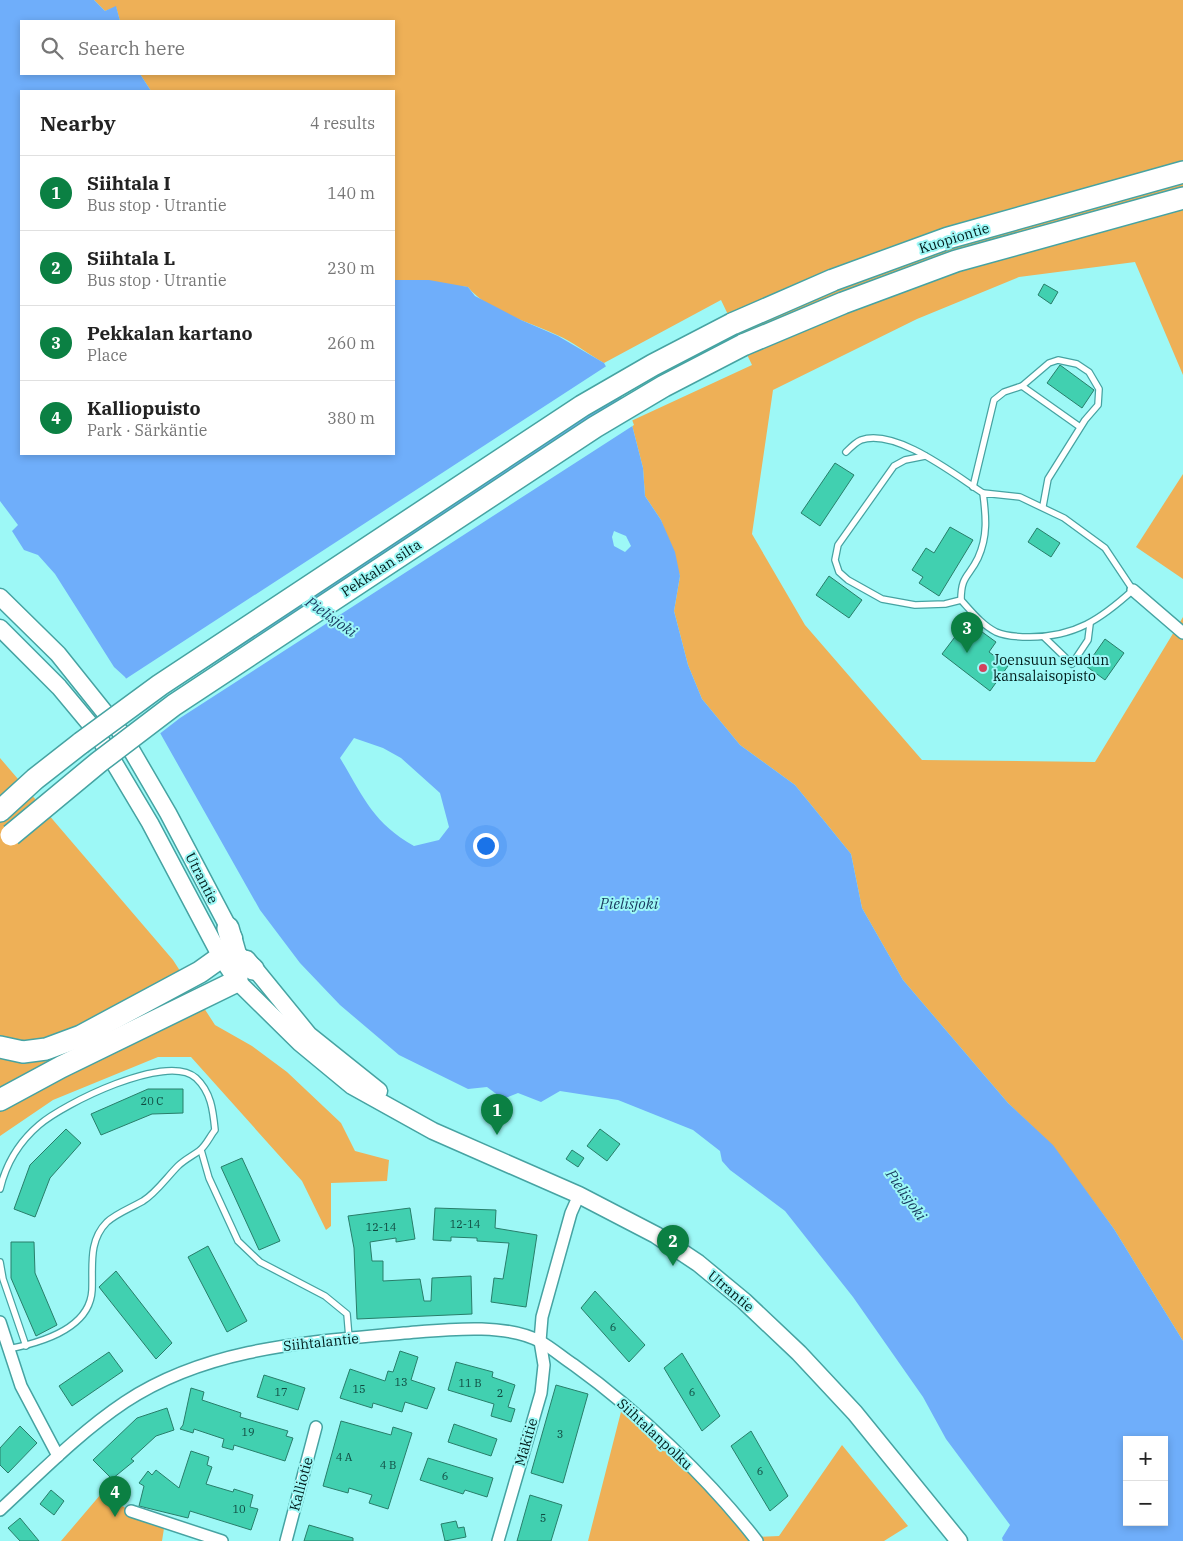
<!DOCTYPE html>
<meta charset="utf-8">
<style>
body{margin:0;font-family:"IBM Plex Serif",serif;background:#f2f2f2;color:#222}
.controls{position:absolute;right:15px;bottom:15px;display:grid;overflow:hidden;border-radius:0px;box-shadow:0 2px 8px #0003}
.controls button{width:45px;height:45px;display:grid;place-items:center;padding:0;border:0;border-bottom:1px solid #e0e0e0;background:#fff;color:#222;font:25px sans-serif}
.you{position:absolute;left:485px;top:845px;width:18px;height:18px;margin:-12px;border:4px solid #fff;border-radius:50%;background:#1a73e8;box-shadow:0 0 0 8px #1a73e833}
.badge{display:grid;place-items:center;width:32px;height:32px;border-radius:50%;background:#0b8043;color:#fff;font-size:16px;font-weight:700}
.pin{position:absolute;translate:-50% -41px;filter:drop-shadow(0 1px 2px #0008)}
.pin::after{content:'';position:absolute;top:26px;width:18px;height:15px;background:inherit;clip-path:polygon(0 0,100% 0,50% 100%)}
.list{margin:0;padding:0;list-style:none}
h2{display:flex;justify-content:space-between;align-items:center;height:65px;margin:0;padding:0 20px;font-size:21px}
h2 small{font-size:16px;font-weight:400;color:#767676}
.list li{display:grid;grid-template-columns:32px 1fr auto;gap:15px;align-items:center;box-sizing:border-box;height:75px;padding:0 20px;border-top:1px solid #e0e0e0}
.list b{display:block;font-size:19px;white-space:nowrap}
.list p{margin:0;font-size:16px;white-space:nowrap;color:#767676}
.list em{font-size:16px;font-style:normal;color:#767676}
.icon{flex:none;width:28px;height:28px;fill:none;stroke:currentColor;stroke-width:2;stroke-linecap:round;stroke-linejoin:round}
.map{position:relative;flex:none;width:1183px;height:1541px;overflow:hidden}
.search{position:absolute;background:#fff;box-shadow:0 2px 8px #0003;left:20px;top:20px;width:375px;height:55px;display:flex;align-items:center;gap:12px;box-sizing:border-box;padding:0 18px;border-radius:0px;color:#767676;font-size:19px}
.panel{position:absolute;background:#fff;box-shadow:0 2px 8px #0003;left:20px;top:90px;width:375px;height:365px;border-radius:0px}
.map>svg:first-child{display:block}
</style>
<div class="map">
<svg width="1183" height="1541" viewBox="0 0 1183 1541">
<rect width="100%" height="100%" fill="#9df8f6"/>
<!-- green -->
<g fill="#eeb057">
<path d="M 94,0 L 1183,0 L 1183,375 L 1135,262 L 1019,277 L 917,319 L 773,390 L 752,534 L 805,625 L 922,760 L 1095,762 L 1183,617 L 1183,1341 L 1114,1229 L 1051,1144 L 1008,1103 L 903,980 L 862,908 L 851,854 L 795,785 L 740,745 L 702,699 L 688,665 L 674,611 L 680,576 L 661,520 L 645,496 L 643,468 L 631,421 L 752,365 L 721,300 L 604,363 C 588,354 573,342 557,335 C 529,322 487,311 468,287 L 394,280 L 394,91 L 151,91 L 140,74 L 394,74 L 394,21 L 120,21 L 116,7 L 105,11 Z"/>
<polygon points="1183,474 1183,579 1136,547"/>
<polygon points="0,758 173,960 215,1025 252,1046 287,1072 341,1123 355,1151 389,1160 387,1181 331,1183 331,1226 326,1230 302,1181 191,1057 158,1057 53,1100 0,1136"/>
<polygon points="623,1404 754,1537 779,1536 842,1445 908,1526 884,1541 588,1541"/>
<polygon points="101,1494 131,1511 165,1522 162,1541 61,1541"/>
</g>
<!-- water -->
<path fill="#6faefa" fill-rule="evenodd" d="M 0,0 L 94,0 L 105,11 L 116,6 L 120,21 L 21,21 L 21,74 L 140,74 L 151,91 L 21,91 L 21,454 L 394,454 L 394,280 L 429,280 L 468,287 L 475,296 L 521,320 L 558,336 L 604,363 L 616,384 L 631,421 L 643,468 L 645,496 L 661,520 L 675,552 L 680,576 L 674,611 L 688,665 L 702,699 L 740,745 L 795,785 L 851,854 L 862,908 L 903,980 L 1008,1103 L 1053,1145 L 1114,1229 L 1183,1341 L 1183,1541 L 1003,1541 L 1002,1538 L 1010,1525 L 946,1439 L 923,1397 L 853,1297 L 785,1211 L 730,1170 L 722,1161 L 720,1151 L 693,1130 L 618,1100 L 560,1091 L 541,1102 L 518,1093 L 503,1099 L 487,1087 L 468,1089 L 399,1055 L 340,1005 L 300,963 L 260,910 L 155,724 L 125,677 L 114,667 L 55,574 L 38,555 L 24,550 L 12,531 L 18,525 L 0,501 ZM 614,531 L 626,536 L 631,546 L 625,552 L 614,546 L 612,537 ZM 354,738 L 383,748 L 401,758 L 440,793 L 449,827 L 439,840 L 414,846 C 373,823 363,796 340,758 ZM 1127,1440 L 1164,1440 L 1164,1522 L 1127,1522 Z"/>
<!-- pier -->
<g fill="#9df8f6">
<polygon points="608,365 618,383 607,403 172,684 141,708 124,680"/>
<polygon points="624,398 634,425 180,718 158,735 144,712 164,696"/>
</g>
<!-- building -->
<g fill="#41d0b0" stroke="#287e6a">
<polygon points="1044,284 1058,292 1051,304 1038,295"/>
<polygon points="1060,365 1094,390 1082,408 1047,383"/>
<polygon points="835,463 854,475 820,526 801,513"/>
<polygon points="950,527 973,540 939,596 919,583 923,577 912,570 926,548 934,553"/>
<polygon points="1037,528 1060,543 1051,557 1028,542"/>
<polygon points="829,576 862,600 849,618 816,595"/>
<polygon points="970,617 980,627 978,629 996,642 989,652 1008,666 990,691 942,654"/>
<polygon points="1105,639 1124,653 1105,680 1086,666"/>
<polygon points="148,1089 183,1089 183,1113 152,1114 101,1135 91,1114"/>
<polygon points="66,1129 81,1143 50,1178 35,1217 14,1209 30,1165"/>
<polygon points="600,1129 620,1144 607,1161 587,1146"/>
<polygon points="572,1150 584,1158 578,1167 566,1159"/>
<polygon points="242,1158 280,1241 259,1250 221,1167"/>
<polygon points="410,1208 415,1239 396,1242 396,1238 370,1242 372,1261 383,1261 383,1281 420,1279 424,1301 431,1301 432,1278 471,1276 472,1314 357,1319 354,1248 348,1216"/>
<polygon points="435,1208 496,1210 495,1228 537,1235 526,1307 491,1302 494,1278 503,1279 509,1243 477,1241 477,1238 451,1237 451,1241 433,1240"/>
<polygon points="11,1242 34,1242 35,1273 57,1325 36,1336 11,1278"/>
<polygon points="208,1246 247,1321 227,1332 188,1257"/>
<polygon points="116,1271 172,1343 156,1359 99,1287"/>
<polygon points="595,1291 645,1345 629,1362 581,1308"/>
<polygon points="400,1351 418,1357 411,1380 435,1388 427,1409 405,1402 402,1412 373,1403 372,1408 340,1398 350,1369 385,1381 388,1371 393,1372"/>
<polygon points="109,1352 123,1371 72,1406 59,1386"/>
<polygon points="682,1353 720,1416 702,1431 664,1368"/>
<polygon points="456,1362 493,1372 492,1377 515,1385 508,1407 515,1409 511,1422 491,1416 494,1404 448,1390"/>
<polygon points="264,1375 305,1388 298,1410 257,1397"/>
<polygon points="556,1385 588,1394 563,1483 531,1473"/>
<polygon points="191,1388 204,1392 202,1400 241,1413 240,1417 288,1431 286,1436 293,1438 285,1461 234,1445 233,1450 222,1447 224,1439 194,1429 193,1433 180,1429 183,1425"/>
<polygon points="167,1408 174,1430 156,1436 131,1459 134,1461 112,1479 93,1460 137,1418"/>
<polygon points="341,1421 391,1435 393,1427 412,1433 388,1509 369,1503 372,1495 349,1488 348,1493 323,1486"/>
<polygon points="454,1424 497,1439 491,1456 448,1442"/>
<polygon points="20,1426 37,1443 8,1473 0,1465 0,1448"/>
<polygon points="751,1431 788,1496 770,1511 731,1446"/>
<polygon points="191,1451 209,1457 207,1465 212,1467 206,1484 233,1492 234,1489 253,1495 250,1507 258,1509 251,1530 190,1511 188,1518 139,1506 144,1486 139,1483 148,1471 152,1475 156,1470 179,1488"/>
<polygon points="428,1458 493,1478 487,1497 465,1490 463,1494 420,1480"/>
<polygon points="51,1490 64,1501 54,1515 40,1504"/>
<polygon points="530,1495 562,1505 551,1541 517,1541"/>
<polygon points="20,1518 39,1541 20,1541 8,1528"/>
<polygon points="456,1521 458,1528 464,1527 466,1537 445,1541 441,1524"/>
<polygon points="309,1525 353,1538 353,1541 304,1541"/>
</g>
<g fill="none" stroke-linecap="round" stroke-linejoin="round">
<!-- lane casing -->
<g stroke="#46a3a2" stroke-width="8">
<g id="lane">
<polyline points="1022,386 1049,363 1058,360 1077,364 1089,372 1099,389 1098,405 1085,420 1048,479 1043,506"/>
<path d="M 846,452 C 850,448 856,442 861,440 C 896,428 955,475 983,493"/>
<polyline points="925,456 905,460 894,466 838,545 835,560 839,572 848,580 882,599 915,605 945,604 961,600"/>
<polyline points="973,487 994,400 1004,392 1022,386 1080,427"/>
<path d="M 983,493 L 1020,497 L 1064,518 L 1105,548 L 1133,590 C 1101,619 1075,637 1030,637 C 1020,637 1005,636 996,632 C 982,625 971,611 961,600 C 961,575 969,577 978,558 C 988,536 986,516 983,493 Z"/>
<polyline points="1044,637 1072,664 1088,640 1090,624"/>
<polyline points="201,1150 209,1178 238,1241 260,1262 325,1296 347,1314 349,1338"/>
<path d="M 0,1189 C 6,1164 19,1142 39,1125 C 63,1104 167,1052 196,1078 C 211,1092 213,1110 215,1130 C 210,1136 206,1146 199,1151 C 192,1156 184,1160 178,1166 C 167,1177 156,1193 143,1201 C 131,1208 117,1213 107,1222 C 88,1241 93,1266 92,1290 C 90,1329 40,1343 8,1349"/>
<polyline points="0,1262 3,1279 26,1346"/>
</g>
</g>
<!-- street casing -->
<g stroke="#46a3a2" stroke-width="14">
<g id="street">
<polyline points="1133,590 1183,633"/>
<polyline points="0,1322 21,1386 58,1456"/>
<path d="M 0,1510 C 40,1473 80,1432 125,1402 C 208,1347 309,1342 404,1333 C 443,1330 506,1322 541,1342 C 552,1348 563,1358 574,1365 C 638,1411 709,1479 757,1541"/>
<polyline points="131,1511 222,1541"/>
<polyline points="286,1541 316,1427"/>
<polyline points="498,1541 541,1393 544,1365 540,1341 542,1317 571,1213 579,1195"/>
</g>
</g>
<!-- secondary casing -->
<g stroke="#46a3a2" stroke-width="19">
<g id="secondary">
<polyline points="0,597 58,654 122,734 168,813 234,938"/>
<polyline points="0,628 59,687 94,729 150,823 221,957 237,981 300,1043 352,1086 433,1131 579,1195 656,1235 698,1263 744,1301 799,1353 855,1413 959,1541"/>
<polyline points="247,959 309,1035 379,1091"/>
</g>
</g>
<!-- highway casing -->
<g stroke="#46a3a2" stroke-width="24">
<g id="highway">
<polyline points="732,324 833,280 948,238 1183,172"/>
<polyline points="743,345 843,303 956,261 1183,198"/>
<polyline points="0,811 35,779 81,743"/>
<polyline points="0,1047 23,1052 46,1049 81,1036 200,972 221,957 228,954 236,956 253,969"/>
<polyline points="0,1100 61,1067 237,981 236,956 228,928"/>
</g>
</g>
<!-- lane -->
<use href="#lane" stroke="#fff" stroke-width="5.5"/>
<!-- street -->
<use href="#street" stroke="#fff" stroke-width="11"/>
<!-- secondary -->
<use href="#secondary" stroke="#fff" stroke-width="16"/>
<!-- highway -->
<use href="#highway" stroke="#fff" stroke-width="21"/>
<!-- highway-bridge casing -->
<g stroke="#46a3a2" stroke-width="24" stroke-linecap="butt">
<g id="highway-bridge">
<polyline points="81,743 160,685 582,406 653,365 732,324"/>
<polyline points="11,835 99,762 174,705 595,427 664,386 743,345"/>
</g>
</g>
<!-- highway-bridge -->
<use href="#highway-bridge" stroke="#fff" stroke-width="21"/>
</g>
<!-- markers -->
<circle fill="#d2425c" stroke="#9df8f6" stroke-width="2" cx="983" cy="668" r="5"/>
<g text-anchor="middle" stroke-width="4" stroke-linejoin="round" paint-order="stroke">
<!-- number labels -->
<g font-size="11" fill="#104940">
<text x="152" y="1105">20 C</text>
<text x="465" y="1228">12-14</text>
<text x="381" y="1231">12-14</text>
<text x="613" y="1331">6</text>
<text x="401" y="1386">13</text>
<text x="470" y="1387">11 B</text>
<text x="359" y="1393">15</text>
<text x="281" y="1396">17</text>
<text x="692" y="1396">6</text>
<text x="500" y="1397">2</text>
<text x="248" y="1436">19</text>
<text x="560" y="1438">3</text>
<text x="344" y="1461">4 A</text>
<text x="388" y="1469">4 B</text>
<text x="760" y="1475">6</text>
<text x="445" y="1480">6</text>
<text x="239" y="1513">10</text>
<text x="543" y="1522">5</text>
</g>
<!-- street labels -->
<g font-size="14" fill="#001c1b" stroke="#9df8f6">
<text transform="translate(954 238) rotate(-17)" y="5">Kuopiontie</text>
<text transform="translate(381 568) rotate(-33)" y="5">Pekkalan silta</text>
<text transform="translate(202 878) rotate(63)" y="5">Utrantie</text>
<text transform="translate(731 1291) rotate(40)" y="5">Utrantie</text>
<text transform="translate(321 1342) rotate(-6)" y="5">Siihtalantie</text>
<text transform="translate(655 1434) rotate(43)" y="5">Siihtalanpolku</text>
<text transform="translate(526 1442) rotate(-74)" y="5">Mäkitie</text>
<text transform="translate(301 1484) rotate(-75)" y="5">Kalliotie</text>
</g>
<!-- poi labels -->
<g font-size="14" fill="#001c1b" stroke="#9df8f6" text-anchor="start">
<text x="993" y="665">Joensuun seudun<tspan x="993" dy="16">kansalaisopisto</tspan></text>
</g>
<!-- water labels -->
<g font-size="15" font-style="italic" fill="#19395f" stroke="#9df8f6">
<text transform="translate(331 617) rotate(35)" y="5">Pielisjoki</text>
<text x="629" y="909">Pielisjoki</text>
<text transform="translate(906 1195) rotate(55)" y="5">Pielisjoki</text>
</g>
</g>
</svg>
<div class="controls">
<button>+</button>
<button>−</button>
</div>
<div class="you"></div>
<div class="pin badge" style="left:497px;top:1135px">1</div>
<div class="pin badge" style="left:673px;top:1266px">2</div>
<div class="pin badge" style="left:967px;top:653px">3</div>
<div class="pin badge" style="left:115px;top:1517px">4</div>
<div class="search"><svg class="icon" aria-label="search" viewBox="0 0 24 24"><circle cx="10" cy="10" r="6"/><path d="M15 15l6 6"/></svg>Search here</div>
<section class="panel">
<h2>Nearby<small>4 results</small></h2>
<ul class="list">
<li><span class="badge">1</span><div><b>Siihtala I</b><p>Bus stop · Utrantie</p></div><em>140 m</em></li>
<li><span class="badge">2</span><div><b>Siihtala L</b><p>Bus stop · Utrantie</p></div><em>230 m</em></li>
<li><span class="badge">3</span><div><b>Pekkalan kartano</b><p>Place</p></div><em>260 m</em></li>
<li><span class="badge">4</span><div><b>Kalliopuisto</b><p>Park · Särkäntie</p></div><em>380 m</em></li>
</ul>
</section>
</div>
